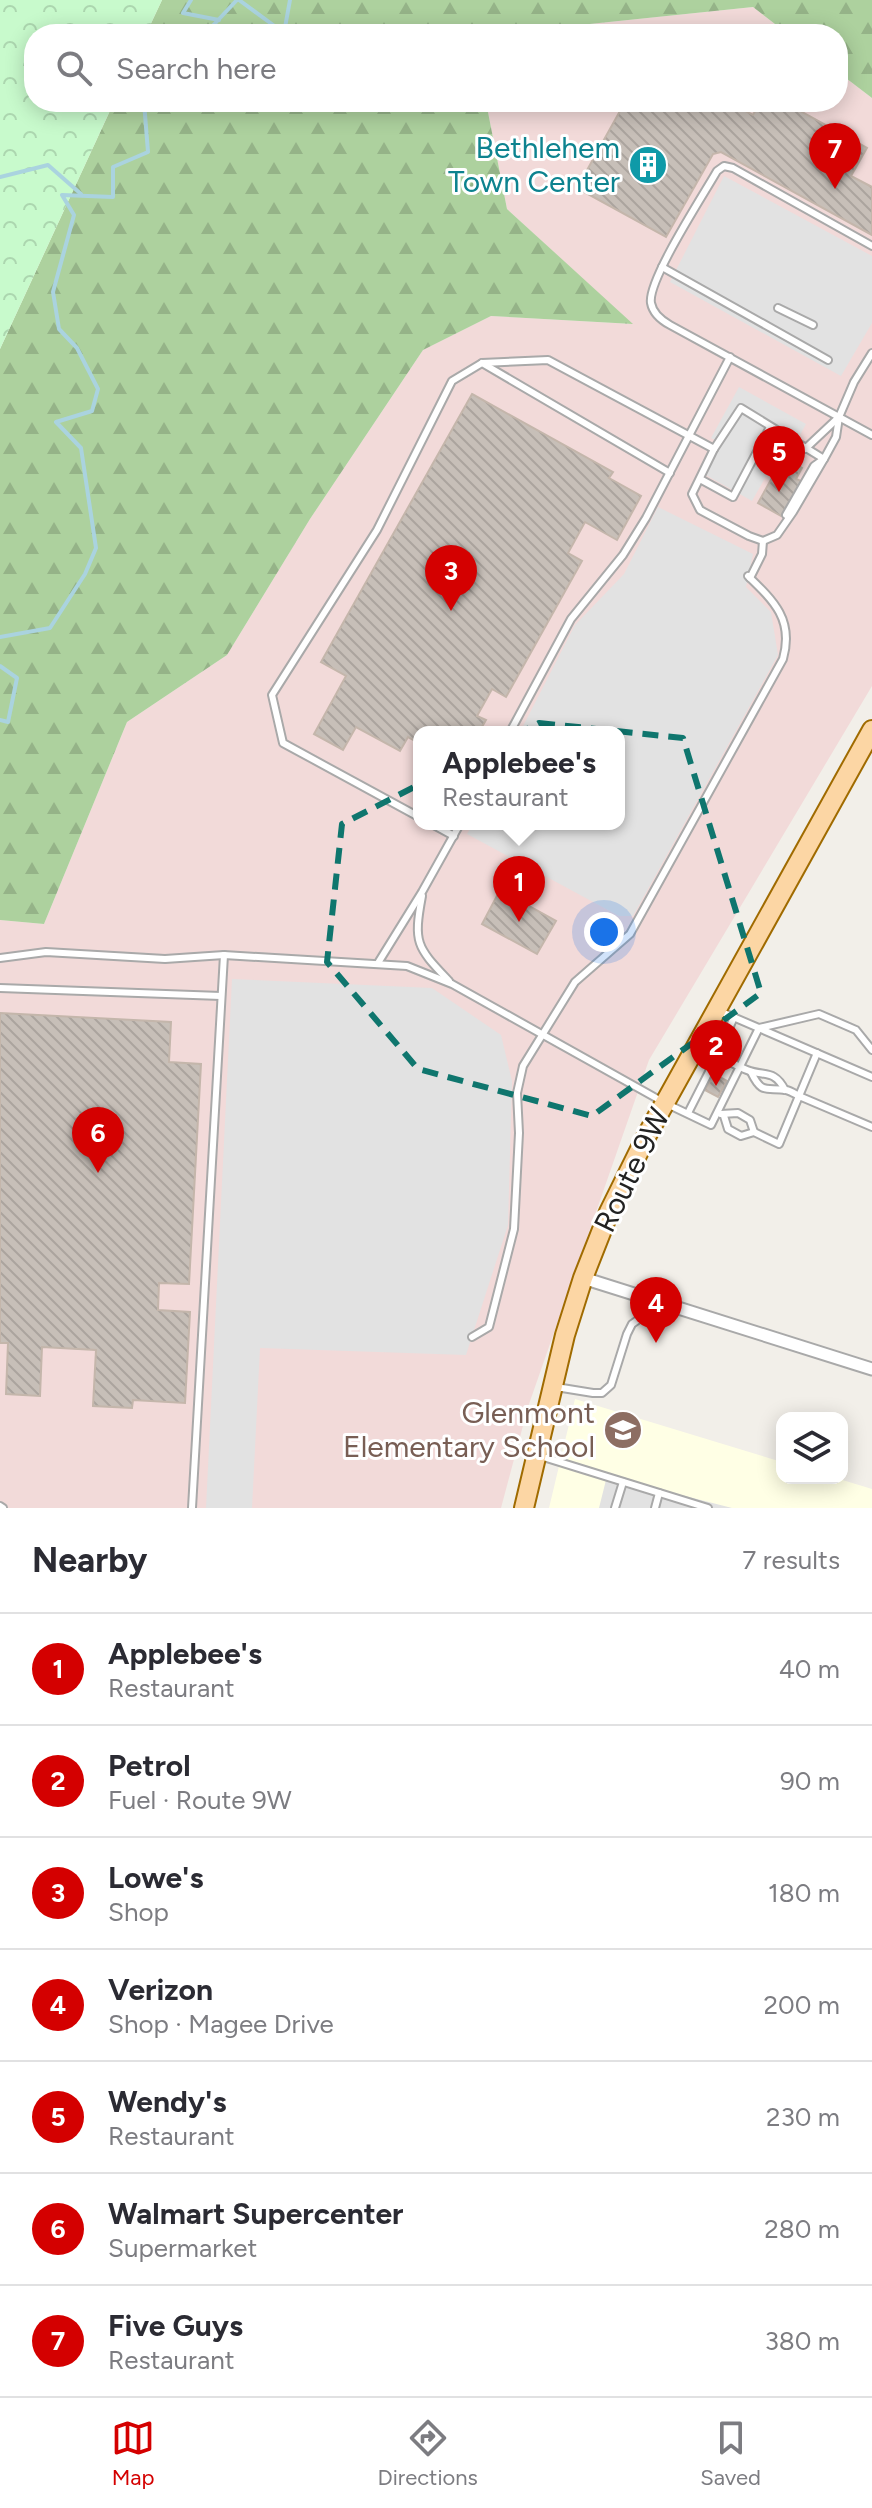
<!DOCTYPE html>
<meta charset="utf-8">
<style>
body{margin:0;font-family:Figtree,sans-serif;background:#f2f2f3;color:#2b2b33}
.controls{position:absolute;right:24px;bottom:24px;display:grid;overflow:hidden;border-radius:16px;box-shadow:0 4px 20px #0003}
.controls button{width:72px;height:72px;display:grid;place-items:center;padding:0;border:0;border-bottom:2px solid #e1e1e2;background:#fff;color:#2b2b33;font:40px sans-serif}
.you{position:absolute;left:604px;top:932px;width:28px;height:28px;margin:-20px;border:6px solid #fff;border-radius:50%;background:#1a73e8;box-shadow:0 0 0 12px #1a73e833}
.badge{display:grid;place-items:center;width:52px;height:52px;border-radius:50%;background:#d40000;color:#fff;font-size:26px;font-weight:700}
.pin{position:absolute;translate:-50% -66px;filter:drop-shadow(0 2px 4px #0008)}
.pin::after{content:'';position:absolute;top:42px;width:28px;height:24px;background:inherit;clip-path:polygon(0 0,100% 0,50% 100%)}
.popup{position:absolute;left:413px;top:726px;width:212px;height:104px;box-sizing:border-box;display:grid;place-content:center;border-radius:16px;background:#fff;filter:drop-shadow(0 2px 6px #0005);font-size:26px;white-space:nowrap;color:#7c7c81}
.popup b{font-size:30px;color:#2b2b33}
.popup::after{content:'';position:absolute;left:50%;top:100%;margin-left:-16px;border:16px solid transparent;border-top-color:#fff}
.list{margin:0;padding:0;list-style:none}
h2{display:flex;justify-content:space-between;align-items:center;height:104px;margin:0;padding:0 32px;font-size:34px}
h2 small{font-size:26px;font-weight:400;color:#7c7c81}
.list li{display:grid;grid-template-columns:52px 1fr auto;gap:24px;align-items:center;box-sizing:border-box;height:112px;padding:0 32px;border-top:2px solid #e1e1e2}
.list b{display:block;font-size:30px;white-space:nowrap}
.list p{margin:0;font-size:26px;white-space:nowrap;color:#7c7c81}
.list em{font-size:26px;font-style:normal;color:#7c7c81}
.icon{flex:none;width:44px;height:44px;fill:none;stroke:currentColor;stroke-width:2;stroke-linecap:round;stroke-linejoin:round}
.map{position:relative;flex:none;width:872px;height:1508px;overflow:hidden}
.search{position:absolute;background:#fff;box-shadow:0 4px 20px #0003;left:24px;right:24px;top:24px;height:88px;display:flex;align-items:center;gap:20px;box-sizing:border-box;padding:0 28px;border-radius:32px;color:#7c7c81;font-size:30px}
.sheet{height:888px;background:#fff}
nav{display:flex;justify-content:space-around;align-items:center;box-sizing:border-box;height:112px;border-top:2px solid #e1e1e2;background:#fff;font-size:22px;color:#7c7c81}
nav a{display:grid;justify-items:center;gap:4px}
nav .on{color:#d40000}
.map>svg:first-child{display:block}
</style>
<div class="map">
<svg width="872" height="1508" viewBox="0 0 872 1508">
<defs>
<pattern id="forest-firs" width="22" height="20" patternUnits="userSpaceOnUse" patternTransform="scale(2)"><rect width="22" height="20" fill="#add19e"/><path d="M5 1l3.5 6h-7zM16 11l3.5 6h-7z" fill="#95b388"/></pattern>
<pattern id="park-crowns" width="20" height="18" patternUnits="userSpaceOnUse" patternTransform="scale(2)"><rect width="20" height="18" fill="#c8facc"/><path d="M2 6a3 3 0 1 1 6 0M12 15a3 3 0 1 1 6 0" fill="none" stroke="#acd6af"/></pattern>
<pattern id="building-back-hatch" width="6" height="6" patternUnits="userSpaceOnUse" patternTransform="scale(2)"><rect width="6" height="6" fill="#c7bfb8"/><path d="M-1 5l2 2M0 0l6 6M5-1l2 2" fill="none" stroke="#aba49e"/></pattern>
</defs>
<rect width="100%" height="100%" fill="#f2efe9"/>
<!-- commercial -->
<g fill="#f2dad9" fill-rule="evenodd">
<polygon points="753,7 788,34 493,34"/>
<path d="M 838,72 L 872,98 L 872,686 L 649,1060 L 528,1407 L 501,1508 L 0,1508 L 0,920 L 44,924 L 127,722 L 227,655 L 310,519 L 423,350 L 491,316 L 632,324 L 507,209 L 486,102 L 838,102 ZM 419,732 L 619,732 L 619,824 L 419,824 Z"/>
</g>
<!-- education -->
<polygon fill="#ffffe5" points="575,1399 782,1462 782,1478 836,1478 872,1489 872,1508 549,1508"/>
<!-- forest -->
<g fill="url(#forest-firs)">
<polygon points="162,0 872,0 872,98 838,72 838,34 788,34 753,7 493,34 146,34"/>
<polygon points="114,102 486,102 507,209 633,324 491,316 423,350 310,519 227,655 127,722 44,924 0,920 0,349"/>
</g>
<!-- park -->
<polygon fill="url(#park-crowns)" points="0,0 162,0 146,34 34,34 34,102 114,102 0,349"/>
<!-- parking -->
<g fill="#e2e2e2">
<polygon points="724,176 872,256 872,323 841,376 670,282"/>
<polygon points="739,387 806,424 794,446 786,441 752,501 704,474 722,444 711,438"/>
<polygon points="658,507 753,554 746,587 771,612 778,655 633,916 619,916 467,834 473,824 619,824 619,732 520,732 575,625 624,574"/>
<polygon points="232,979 432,988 501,1035 512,1081 508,1225 466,1355 260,1348 252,1508 206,1508"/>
<polygon points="607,1476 732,1508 599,1508"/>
</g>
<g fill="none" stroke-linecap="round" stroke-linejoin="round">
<!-- stream -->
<g stroke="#aad3df" stroke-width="4">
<polyline points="191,0 183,13 219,20"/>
<polyline points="239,0 284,33 290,0"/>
<polyline points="205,34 237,0"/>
<polyline points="0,177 48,165 81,194"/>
<polyline points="0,637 50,628 85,574 96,548 81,448 56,422 92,411 98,389 77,348 59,329 53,292 74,215 62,195 113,197 113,167 148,152 144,102"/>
<polyline points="0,666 17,678 8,722 0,720"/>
</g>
</g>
<!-- building -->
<g fill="url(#building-back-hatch)" stroke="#c4b6ab" stroke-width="2">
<polygon points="625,102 728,102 753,115 760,102 784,102 867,148 851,176 872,187 872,235 721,152 713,154 666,237 577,188"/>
<polygon points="472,394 613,472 609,478 641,496 617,540 585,522 568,553 582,561 506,697 492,689 477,716 486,720 479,732 419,732 419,743 408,737 400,751 356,727 343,750 314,734 346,676 321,662"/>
<polygon points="783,458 802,468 796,479 801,481 781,516 758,503"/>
<polygon points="500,890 556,921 537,954 482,924"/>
<polygon points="0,1013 171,1022 169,1062 201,1064 189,1284 159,1283 158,1310 190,1312 185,1403 133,1400 132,1408 93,1406 96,1350 42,1347 40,1396 6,1394 8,1343 0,1343"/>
<polygon points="714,1074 727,1081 718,1097 705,1090"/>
</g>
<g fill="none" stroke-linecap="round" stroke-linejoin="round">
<!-- lane casing -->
<g stroke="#a9a9a9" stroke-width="10">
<g id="lane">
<path d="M 872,246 L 733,168 L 724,166 L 717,171 C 704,194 647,281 651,303 C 653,314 661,320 670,325 L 872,435"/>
<polyline points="662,267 828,360"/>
<polyline points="778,308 813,325"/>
<polyline points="482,363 670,473"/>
<polyline points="714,449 692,494 700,510 749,536 763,541 762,554 750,578"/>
<polyline points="805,449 839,417"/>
<polyline points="700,479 733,497 770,427"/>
<polyline points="786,515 814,466 821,461"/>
<polyline points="763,541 777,535 793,512 824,459 836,437 839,417 854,382 872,353"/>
<polyline points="510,732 571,619 623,555 646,518 730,357"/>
<polyline points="419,817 283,743 272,695 377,530 452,381 482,363 548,360 714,449 741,408 824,459"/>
<polyline points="432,824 454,836"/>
<path d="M 422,896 C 413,944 417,947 449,981"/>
<polyline points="0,958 46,952 165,959 224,955 407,966 452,984 665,1103 711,1125 759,1028 819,1014 856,1030 872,1050"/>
<polyline points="378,963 422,892 460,824"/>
<polyline points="0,988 221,996"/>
<polyline points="717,1010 872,1077"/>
<polyline points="717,1056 734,1017"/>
<path d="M 751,1072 C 762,1095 766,1087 786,1090 C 791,1091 795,1094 799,1096 L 817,1053"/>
<path d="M 688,1113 L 717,1056 C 727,1060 737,1066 747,1070 C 765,1077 774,1069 785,1090"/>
<polyline points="721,1114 738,1113 750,1120 754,1132"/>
<polyline points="724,1116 728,1129 741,1136 754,1132 779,1144 799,1096 872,1127"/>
<path d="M 472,1337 L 489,1327 L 514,1229 L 519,1133 L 517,1093 L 523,1066 L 575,982 L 630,934 L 783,659 C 794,620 774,601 748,576"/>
<polyline points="556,1387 593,1393 602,1393 611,1385 627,1334 632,1324 642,1317 653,1301"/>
<polyline points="540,1456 708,1508"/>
<polyline points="0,1506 3,1508"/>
<polyline points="192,1508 224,955"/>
<polyline points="615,1508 623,1482"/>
<polyline points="655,1508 659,1493"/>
</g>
</g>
<!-- street casing -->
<g stroke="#a9a9a9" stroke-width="15">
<polyline id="street" points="583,1278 872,1369"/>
</g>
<!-- primary casing -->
<g stroke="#a06b00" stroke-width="22">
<polyline id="primary" points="524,1508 565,1335 583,1278 609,1212 647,1135 872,730"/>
</g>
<!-- lane -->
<use href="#lane" stroke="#fff" stroke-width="6"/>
<!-- street -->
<use href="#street" stroke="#fff" stroke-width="11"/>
<!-- primary -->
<use href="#primary" stroke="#fcd6a4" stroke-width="18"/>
</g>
<!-- marked area -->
<path fill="none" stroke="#0f766e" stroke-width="6" stroke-dasharray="16 10" stroke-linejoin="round" d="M 539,723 L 683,738 L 761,993 L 592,1116 L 418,1069 L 327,962 L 342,824 Z"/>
<!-- icons -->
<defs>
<g id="building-disc" transform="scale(2)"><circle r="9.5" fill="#0f9aa8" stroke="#fff"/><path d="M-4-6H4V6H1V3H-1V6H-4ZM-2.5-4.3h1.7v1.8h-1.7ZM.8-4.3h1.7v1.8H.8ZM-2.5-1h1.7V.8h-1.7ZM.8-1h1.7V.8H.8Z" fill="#fff"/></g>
<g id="school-disc" transform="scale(2)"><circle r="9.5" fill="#8d6e63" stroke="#fff"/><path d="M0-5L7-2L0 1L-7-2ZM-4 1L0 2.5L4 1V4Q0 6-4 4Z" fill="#fff"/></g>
</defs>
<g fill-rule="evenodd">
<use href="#building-disc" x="648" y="165"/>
<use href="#school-disc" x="623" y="1430"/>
</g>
<g text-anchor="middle" stroke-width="6" stroke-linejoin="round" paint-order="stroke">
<!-- culture labels -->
<g font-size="30" fill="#0d838f" stroke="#fff" text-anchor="end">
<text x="620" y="158">Bethlehem<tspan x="620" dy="34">Town Center</tspan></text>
</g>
<!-- street labels -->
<g font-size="30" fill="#222" stroke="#fff">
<text transform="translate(632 1170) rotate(-64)" y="10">Route 9W</text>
</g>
<!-- education labels -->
<g font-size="30" fill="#785e54" stroke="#fff" text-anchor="end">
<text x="595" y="1423">Glenmont<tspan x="595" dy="34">Elementary School</tspan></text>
</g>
</g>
</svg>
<div class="controls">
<button><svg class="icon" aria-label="layers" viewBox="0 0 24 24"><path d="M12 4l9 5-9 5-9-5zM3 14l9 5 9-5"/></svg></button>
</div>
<div class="you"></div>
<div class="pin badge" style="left:519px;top:922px">1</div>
<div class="popup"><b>Applebee's</b>Restaurant</div>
<div class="pin badge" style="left:716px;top:1086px">2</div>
<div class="pin badge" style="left:451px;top:611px">3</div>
<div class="pin badge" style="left:656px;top:1343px">4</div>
<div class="pin badge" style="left:779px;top:492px">5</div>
<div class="pin badge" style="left:98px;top:1173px">6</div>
<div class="pin badge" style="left:835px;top:189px">7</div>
<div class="search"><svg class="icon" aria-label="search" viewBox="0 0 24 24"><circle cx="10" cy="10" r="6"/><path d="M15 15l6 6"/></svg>Search here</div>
</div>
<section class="sheet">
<h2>Nearby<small>7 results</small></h2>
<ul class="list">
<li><span class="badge">1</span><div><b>Applebee's</b><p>Restaurant</p></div><em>40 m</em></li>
<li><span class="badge">2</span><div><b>Petrol</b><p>Fuel · Route 9W</p></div><em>90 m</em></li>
<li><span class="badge">3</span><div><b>Lowe's</b><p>Shop</p></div><em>180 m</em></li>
<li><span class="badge">4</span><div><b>Verizon</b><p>Shop · Magee Drive</p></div><em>200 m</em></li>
<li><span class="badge">5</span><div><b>Wendy's</b><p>Restaurant</p></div><em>230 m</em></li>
<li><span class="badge">6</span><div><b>Walmart Supercenter</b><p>Supermarket</p></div><em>280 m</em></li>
<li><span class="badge">7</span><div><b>Five Guys</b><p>Restaurant</p></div><em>380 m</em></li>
</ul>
</section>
<nav>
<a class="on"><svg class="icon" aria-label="map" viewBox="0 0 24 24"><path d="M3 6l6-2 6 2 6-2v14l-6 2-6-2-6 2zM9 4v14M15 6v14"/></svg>Map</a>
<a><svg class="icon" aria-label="directions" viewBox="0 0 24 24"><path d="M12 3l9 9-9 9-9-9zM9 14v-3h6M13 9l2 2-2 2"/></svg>Directions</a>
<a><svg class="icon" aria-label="saved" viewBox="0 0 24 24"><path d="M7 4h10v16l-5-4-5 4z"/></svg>Saved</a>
</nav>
